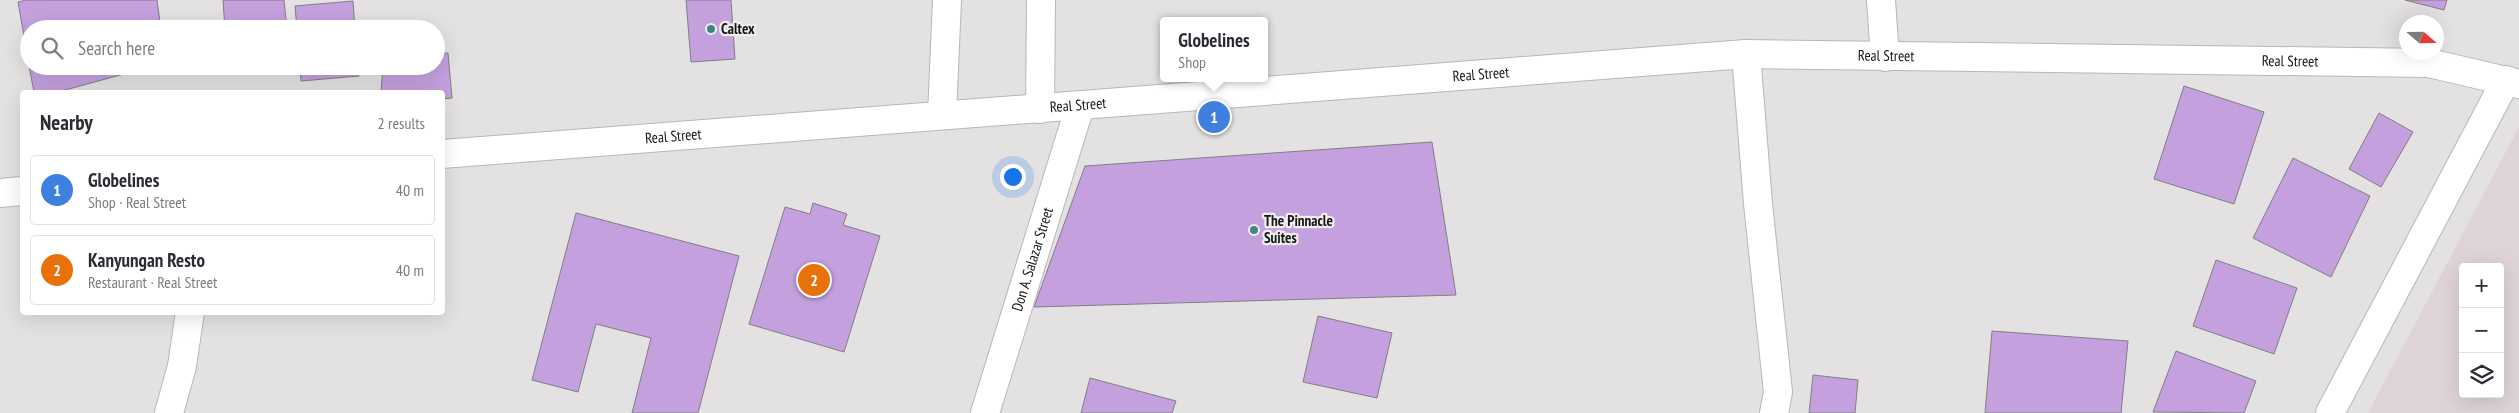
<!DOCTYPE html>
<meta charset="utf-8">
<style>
body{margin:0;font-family:"PT Sans Narrow",sans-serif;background:#f2f2f3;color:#2b2b33}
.controls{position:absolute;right:15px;bottom:15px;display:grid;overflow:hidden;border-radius:5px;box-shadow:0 5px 20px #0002}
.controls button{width:45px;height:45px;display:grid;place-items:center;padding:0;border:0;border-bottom:1px solid #e1e1e2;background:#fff;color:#2b2b33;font:25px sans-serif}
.compass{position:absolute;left:2399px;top:15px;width:45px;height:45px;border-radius:50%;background:#fff;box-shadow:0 5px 20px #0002;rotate:110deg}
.you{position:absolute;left:1012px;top:176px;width:18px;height:18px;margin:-12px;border:4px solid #fff;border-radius:50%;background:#1a73e8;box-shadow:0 0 0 8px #1a73e833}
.badge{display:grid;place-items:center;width:32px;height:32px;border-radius:50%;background:#7c3aed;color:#fff;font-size:16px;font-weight:700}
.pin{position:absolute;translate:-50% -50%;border:2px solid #fff;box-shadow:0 1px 5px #0006}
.popup{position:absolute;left:1160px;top:17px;width:108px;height:65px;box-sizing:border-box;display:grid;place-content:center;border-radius:5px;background:#fff;filter:drop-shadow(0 1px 4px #0005);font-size:16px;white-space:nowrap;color:#7c7c81}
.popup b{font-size:19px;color:#2b2b33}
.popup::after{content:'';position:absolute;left:50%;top:100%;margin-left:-10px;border:10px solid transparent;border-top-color:#fff}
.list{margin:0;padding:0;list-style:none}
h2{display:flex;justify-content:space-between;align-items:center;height:65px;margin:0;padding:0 20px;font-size:21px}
h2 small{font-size:16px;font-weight:400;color:#7c7c81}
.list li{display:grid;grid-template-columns:32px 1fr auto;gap:15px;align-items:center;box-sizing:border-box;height:70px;margin:0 10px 10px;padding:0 10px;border:1px solid #e1e1e2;border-radius:5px}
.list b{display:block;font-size:19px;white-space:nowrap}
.list p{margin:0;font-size:16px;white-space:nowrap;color:#7c7c81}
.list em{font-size:16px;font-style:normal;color:#7c7c81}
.icon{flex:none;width:28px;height:28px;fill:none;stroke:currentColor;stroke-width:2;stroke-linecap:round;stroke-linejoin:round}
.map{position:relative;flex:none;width:2519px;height:413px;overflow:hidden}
.search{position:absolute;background:#fff;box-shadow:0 5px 20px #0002;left:20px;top:20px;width:425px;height:55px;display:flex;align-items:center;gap:12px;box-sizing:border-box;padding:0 18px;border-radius:28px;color:#7c7c81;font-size:19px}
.panel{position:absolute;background:#fff;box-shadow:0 5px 20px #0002;left:20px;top:90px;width:425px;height:225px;border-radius:5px}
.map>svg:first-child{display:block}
</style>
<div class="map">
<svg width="2519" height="413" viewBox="0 0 2519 413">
<rect width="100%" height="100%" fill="#e4e1e3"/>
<!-- built -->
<path fill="#ddd3d9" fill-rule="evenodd" d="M 2519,127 L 2519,413 L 2368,413 ZM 2463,267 L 2500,267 L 2500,394 L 2463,394 Z"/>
<!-- building -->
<g fill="#c4a0df" stroke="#807f81">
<polygon points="26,0 157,0 161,29 29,29 29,65 18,2"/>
<polygon points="223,0 284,0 287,29 225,29"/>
<polygon points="686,0 731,0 735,59 691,62"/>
<polygon points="2405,0 2447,0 2444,10"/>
<polygon points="353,1 355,29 297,29 295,6"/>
<polygon points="448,53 452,98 442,99 442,92 381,92 383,66 436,66 436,54"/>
<polygon points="29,66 153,66 58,92 34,92"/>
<polygon points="300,66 358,66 359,76 301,81"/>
<polygon points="2184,86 2264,112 2234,204 2154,179"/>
<polygon points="2379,113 2413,132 2381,187 2349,169"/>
<polygon points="1432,142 1456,295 1034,307 1085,166"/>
<polygon points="2293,158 2370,196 2331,277 2253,238"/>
<polygon points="813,203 847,214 843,225 880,236 844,352 749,324 785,207 810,214"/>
<polygon points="576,213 739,256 698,413 632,413 651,338 596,324 578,392 532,380"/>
<polygon points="2216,260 2297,288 2274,354 2193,326"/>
<polygon points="1318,316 1392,333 1377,398 1303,382"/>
<polygon points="1992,331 2128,341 2121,413 1985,413"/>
<polygon points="2176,351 2256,381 2244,413 2153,412"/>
<polygon points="1813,375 1858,380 1855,413 1809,413"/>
<polygon points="1090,378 1176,401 1172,413 1081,413"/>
</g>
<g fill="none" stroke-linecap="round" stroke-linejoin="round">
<!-- street casing -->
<g stroke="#b9b6b8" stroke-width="30">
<g id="street">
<polyline points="1881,0 1885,57"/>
<polyline points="1746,54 1758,204 1778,392 1774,413"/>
<polyline points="1040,109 1041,0"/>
<polyline points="942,115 947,0"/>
<polyline points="169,413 182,366 190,312"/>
<path id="s1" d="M 985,413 L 1080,106"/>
<polyline points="2330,413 2506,80"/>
</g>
</g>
<!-- secondary casing -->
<g stroke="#b9b6b8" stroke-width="30">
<g id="secondary">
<path id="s2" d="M 442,154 L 1746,54 L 2429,63 L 2519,84"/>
<polyline points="0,193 22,191"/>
</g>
</g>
<!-- street -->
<use href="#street" stroke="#fff" stroke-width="28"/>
<!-- secondary -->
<use href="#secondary" stroke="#fff" stroke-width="28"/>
</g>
<!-- markers -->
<g fill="#41867e" stroke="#f1eef0" stroke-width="2">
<circle cx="711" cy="29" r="5"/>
<circle cx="1254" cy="230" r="5"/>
</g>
<g text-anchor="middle" stroke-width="4.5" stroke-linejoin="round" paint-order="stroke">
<!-- poi labels -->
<g font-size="15" font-weight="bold" fill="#171617" stroke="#f1eef0" text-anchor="start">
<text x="721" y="34">Caltex</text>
<text x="1264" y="226">The Pinnacle<tspan x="1264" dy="17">Suites</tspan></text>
</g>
<!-- street labels -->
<g font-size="15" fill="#171617" stroke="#f1eef0">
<text dy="5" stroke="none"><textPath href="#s2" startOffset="1448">Real Street</textPath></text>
<text dy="5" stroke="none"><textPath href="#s2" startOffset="1852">Real Street</textPath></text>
<text dy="5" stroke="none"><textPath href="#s2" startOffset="1042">Real Street</textPath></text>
<text dy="5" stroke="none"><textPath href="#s2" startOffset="638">Real Street</textPath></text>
<text dy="5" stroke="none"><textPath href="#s2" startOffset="232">Real Street</textPath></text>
<text dy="5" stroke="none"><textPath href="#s1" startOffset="161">Don A. Salazar Street</textPath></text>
</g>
</g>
</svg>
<div class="controls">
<button>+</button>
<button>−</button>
<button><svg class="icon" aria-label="layers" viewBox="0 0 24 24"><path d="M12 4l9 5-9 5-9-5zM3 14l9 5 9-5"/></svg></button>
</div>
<svg class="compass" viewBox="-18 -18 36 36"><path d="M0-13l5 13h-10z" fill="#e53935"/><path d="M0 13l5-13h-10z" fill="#7c7c81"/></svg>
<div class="you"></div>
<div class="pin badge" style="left:1214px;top:117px;background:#3f7fe0">1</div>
<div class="popup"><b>Globelines</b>Shop</div>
<div class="pin badge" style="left:814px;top:280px;background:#e8710a">2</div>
<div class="search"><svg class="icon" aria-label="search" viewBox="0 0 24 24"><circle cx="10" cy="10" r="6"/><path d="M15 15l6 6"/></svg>Search here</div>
<section class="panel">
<h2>Nearby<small>2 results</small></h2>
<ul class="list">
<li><span class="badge" style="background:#3f7fe0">1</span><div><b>Globelines</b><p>Shop · Real Street</p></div><em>40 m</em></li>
<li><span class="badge" style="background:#e8710a">2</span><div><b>Kanyungan Resto</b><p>Restaurant · Real Street</p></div><em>40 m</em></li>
</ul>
</section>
</div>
